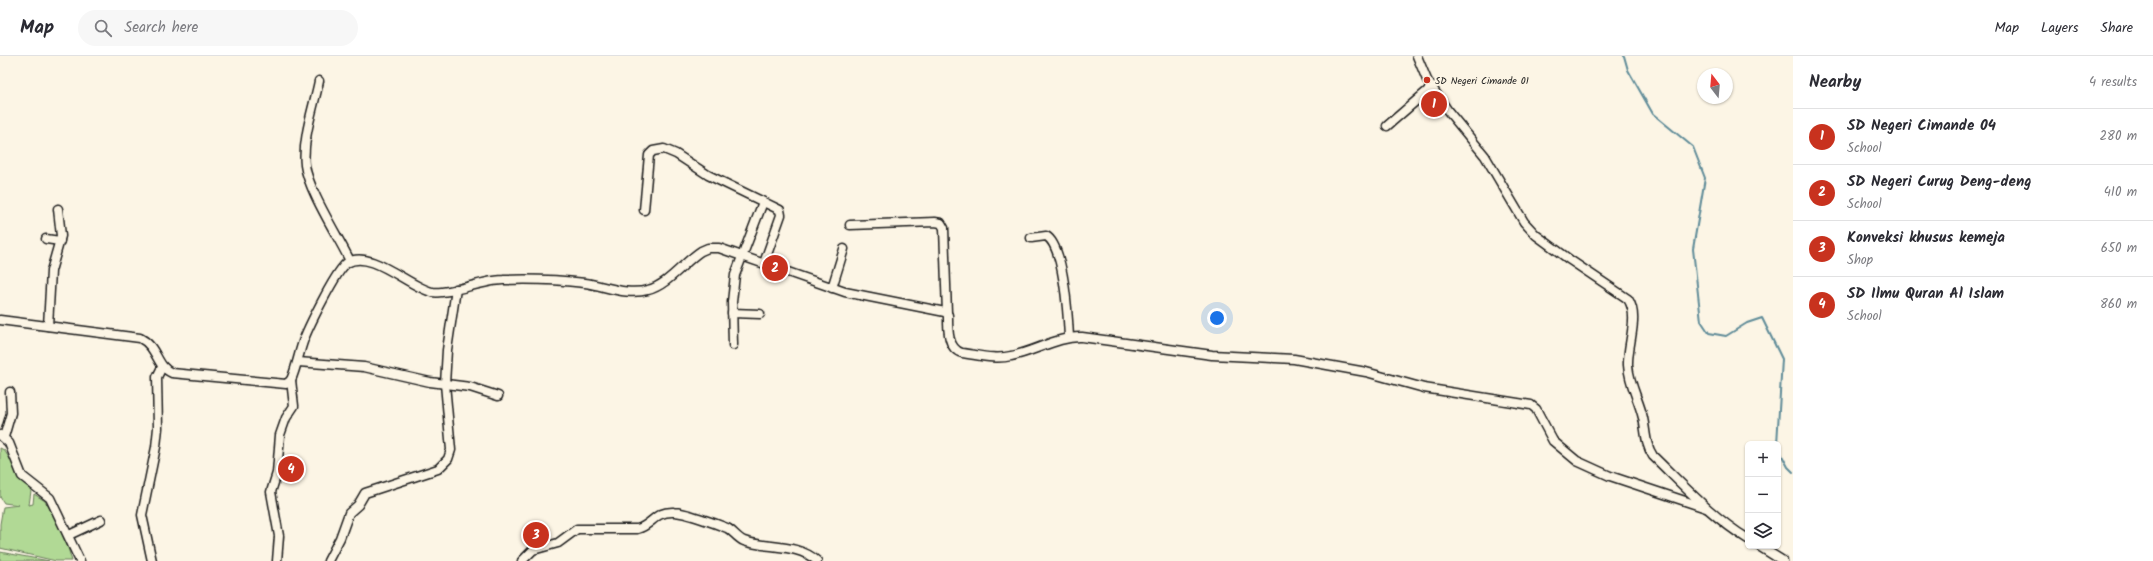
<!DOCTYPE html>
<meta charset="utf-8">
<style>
body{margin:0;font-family:Kalam,sans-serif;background:#f7f7f7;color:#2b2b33}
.controls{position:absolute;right:12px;bottom:12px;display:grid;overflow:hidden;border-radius:6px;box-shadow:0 1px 3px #0004}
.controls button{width:36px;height:36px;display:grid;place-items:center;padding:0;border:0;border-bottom:1px solid #e1e1e2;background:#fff;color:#2b2b33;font:20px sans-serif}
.compass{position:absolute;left:1697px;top:12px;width:36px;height:36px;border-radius:50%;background:#fff;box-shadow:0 1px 3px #0004;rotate:344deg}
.you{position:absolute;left:1217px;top:262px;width:14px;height:14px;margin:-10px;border:3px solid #fff;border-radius:50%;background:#1a73e8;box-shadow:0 0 0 6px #1a73e833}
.badge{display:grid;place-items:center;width:26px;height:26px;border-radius:50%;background:#c8321e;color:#fff;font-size:13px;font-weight:700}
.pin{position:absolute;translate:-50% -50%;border:2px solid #fff;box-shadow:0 1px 4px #0006}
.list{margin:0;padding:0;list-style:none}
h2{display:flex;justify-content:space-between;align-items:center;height:52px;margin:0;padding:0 16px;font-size:17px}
h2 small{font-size:13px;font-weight:400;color:#7c7c81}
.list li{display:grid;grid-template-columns:26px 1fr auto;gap:12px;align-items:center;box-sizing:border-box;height:56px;padding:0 16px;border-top:1px solid #e1e1e2}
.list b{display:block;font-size:15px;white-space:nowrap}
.list p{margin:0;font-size:13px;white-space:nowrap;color:#7c7c81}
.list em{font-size:13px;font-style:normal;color:#7c7c81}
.icon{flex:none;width:22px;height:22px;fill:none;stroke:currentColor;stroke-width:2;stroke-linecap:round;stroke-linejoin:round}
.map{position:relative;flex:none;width:1793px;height:505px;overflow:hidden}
header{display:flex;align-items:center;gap:24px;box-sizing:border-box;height:56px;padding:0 20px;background:#fff;border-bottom:1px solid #e1e1e2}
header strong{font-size:19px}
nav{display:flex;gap:22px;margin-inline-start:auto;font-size:14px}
.search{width:280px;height:36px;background:#f7f7f7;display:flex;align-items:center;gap:10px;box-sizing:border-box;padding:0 14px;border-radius:22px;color:#7c7c81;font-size:15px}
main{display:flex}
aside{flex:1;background:#fff}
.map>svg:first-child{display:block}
</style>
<header>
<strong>Map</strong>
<div class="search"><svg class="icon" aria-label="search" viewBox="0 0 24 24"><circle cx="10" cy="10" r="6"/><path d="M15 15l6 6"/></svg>Search here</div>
<nav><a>Map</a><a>Layers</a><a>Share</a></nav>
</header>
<main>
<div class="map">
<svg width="1793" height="505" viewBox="0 0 1793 505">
<rect width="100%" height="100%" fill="#fcf5e5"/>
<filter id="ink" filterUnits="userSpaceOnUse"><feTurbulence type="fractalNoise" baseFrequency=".025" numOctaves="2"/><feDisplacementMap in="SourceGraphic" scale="8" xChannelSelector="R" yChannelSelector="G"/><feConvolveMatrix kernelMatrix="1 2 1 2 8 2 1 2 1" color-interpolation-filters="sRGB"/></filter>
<g filter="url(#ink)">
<!-- green -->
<g fill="#b1d995" stroke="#667a58">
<polygon points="0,392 4,394 31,435 29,449 33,448 34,438 45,445 54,460 68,492 72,505 56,505 0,492 0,468 3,451 19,449 4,447 0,441"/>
<polygon points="0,496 49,505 0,505"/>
</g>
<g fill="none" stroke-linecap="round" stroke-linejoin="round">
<!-- stream -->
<g stroke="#5e8b98" stroke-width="2">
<polyline points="1624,0 1628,14 1653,58 1693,91 1705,122 1693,193 1701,265 1709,277 1726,280 1747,267 1762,262 1782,303 1777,388"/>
<polyline points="1778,392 1788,411 1793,416"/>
</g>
<!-- street casing -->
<g stroke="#1c1c1c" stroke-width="11">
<g id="street">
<path d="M 1417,0 L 1427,24 L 1448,55 L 1485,100 L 1524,166 L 1536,179 L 1570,204 L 1628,243 C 1640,261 1627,288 1628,309 C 1629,328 1639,344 1643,362 C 1646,376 1645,388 1653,400 C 1684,430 1712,461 1748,483"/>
<path d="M 319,25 C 314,50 302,83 305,109 C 308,134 338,180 350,205"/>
<polyline points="1387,70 1432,31"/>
<polyline points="644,154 649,99 653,95 664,93 676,98 708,119 780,154 781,159 764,207"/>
<polyline points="850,169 935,166 941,167 944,172 947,257"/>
<path d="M 1031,182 L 1046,180 C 1064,189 1068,261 1069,281"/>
<polyline points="46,183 60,185"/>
<polyline points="832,232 844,193"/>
<polyline points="732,257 760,258"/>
<path d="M 0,264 L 140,282 C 158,291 156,311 172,317 L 286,328 L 291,324 C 297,310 299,296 304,283 C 309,270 337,213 347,207 C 370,192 409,231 432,236 C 448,239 483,224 503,224 C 530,223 559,224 585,227 C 606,230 627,240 648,234 C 668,229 684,206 701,195 L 708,192 L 719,192 L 845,236 L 945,256 L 948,259 C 948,271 947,293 962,297 C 978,299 995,304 1011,300 C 1034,296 1058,280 1082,281 L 1212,299 L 1294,303 L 1366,316 L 1424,332 L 1531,349 L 1536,353 L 1553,385 L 1577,405 L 1610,420 L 1706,452"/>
<polyline points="48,270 51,215 61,180 58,153"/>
<polyline points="733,289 732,246 735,219 763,146"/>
<polyline points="298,306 364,311 430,326 470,331 498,340"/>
<polyline points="0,379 9,387 22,420 50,442 80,505"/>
<polyline points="4,381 11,357 10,336"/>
<polyline points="69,479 101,464"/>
<polyline points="1759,490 1783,505"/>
<polyline points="152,505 142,459 156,391 158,372 157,321 162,311"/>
<polyline points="277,505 279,480 271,436 277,417 280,379 286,362 294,350 291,324"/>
<polyline points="328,505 340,482 349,457 358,449 365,437 438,413 448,403 451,394 445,328 447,294 456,233"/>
<path d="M 522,505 L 533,494 L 558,487 L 577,473 L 637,473 C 653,469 654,455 674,456 C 684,456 717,468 727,472 C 733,475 737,482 744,485 C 767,493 797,487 817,505"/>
</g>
</g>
<!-- street -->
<use href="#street" stroke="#fcf5e5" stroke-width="8"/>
</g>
</g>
<!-- markers -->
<circle fill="#c8321e" stroke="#fcf5e5" stroke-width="1.5" cx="1427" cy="24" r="4"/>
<g text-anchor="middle" stroke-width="4" stroke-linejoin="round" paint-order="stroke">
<!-- poi labels -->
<g font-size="10" fill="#1c1c1c" stroke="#fcf5e5" text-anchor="start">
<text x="1435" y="28">SD Negeri Cimande 01</text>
</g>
</g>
</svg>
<div class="controls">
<button>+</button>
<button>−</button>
<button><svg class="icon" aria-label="layers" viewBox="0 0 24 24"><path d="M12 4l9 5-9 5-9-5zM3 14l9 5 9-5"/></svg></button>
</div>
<svg class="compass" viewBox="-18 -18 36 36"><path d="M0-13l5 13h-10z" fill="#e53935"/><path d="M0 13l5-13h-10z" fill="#7c7c81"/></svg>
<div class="you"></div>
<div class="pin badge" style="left:1434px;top:48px">1</div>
<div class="pin badge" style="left:775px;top:212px">2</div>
<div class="pin badge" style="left:536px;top:479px">3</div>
<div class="pin badge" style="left:291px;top:413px">4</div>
</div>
<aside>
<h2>Nearby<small>4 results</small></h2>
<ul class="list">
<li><span class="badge">1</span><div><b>SD Negeri Cimande 04</b><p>School</p></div><em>280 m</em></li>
<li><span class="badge">2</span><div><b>SD Negeri Curug Deng-deng</b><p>School</p></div><em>410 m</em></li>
<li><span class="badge">3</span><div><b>Konveksi khusus kemeja</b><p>Shop</p></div><em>650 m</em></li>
<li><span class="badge">4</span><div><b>SD Ilmu Quran Al Islam</b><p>School</p></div><em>860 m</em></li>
</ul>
</aside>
</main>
